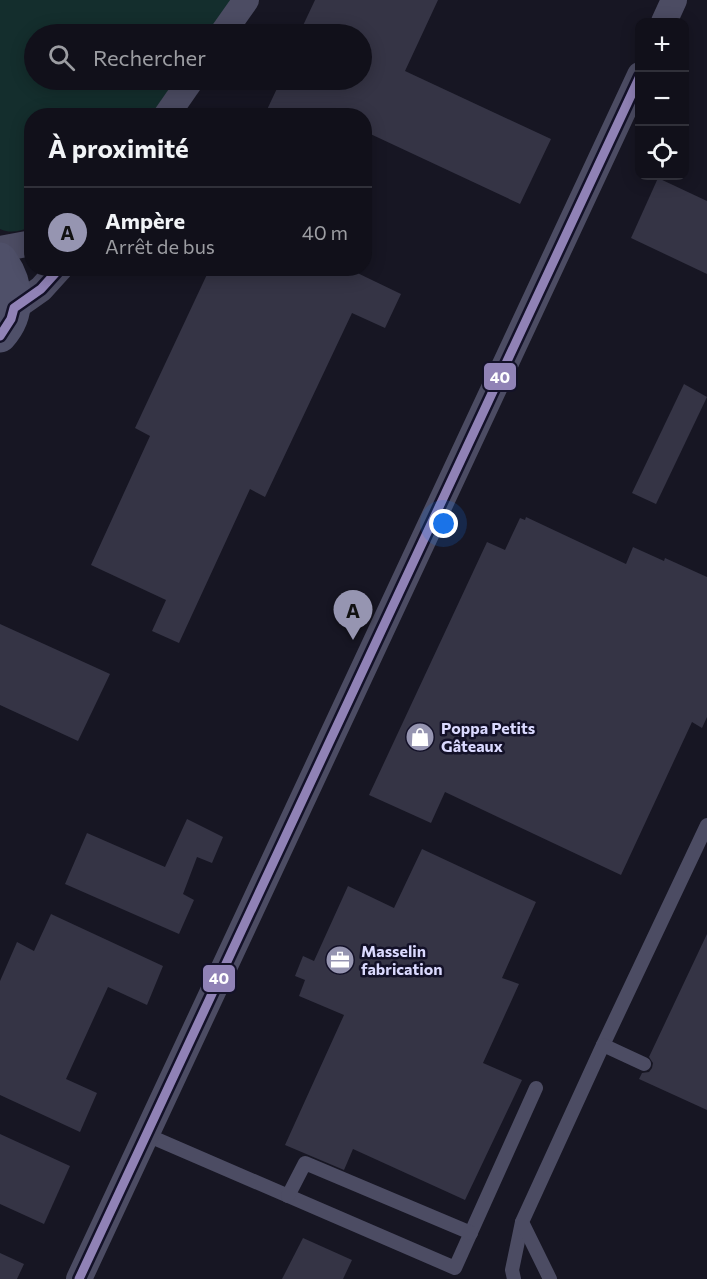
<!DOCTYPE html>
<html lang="fr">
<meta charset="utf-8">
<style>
body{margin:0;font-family:Commissioner,sans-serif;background:#1e1e27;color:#f1f3f6}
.controls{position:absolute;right:18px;top:18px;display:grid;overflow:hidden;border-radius:12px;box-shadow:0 3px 15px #0003}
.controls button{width:54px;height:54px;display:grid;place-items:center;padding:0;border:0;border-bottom:2px solid #303039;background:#11101a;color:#f1f3f6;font:30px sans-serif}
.you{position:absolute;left:444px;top:524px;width:21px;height:21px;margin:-15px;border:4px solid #fff;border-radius:50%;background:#1a73e8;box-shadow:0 0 0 9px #1a73e833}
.badge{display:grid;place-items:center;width:39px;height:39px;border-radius:50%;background:#9695b1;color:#111;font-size:20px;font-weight:700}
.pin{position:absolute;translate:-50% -50px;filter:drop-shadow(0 2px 3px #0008)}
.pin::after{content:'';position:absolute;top:32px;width:21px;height:18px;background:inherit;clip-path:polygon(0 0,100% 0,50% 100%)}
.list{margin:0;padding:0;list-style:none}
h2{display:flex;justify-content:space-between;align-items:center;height:78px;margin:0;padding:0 24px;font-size:26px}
h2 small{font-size:20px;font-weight:400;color:#9c9da2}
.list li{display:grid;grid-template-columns:39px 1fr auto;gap:18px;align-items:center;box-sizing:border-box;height:90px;padding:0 24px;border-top:2px solid #303039}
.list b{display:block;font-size:22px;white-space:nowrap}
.list p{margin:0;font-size:20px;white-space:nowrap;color:#9c9da2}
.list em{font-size:20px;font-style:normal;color:#9c9da2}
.icon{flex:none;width:33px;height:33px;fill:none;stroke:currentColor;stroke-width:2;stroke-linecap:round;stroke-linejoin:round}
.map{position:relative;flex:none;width:707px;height:1279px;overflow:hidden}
.search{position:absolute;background:#11101a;box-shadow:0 3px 15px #0003;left:24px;top:24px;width:348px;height:66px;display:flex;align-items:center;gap:15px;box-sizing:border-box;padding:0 21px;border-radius:33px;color:#9c9da2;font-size:22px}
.panel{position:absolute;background:#11101a;box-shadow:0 3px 15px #0003;left:24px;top:108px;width:348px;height:168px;border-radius:24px}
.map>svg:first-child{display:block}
</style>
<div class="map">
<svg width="707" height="1279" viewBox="0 0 707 1279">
<rect width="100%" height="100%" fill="#171623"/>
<!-- green -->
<path fill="#142e2d" d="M 0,0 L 248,0 L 224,34 L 34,34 L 34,80 L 194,80 L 169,115 L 32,116 L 31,227 C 20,231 11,234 0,229 Z"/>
<!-- building -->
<g fill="#353445">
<polygon points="315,0 438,0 405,71 551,139 520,204 364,131 364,116 264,116 281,80 362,80 362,34 299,34"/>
<polygon points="658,178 707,201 707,274 631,238"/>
<polygon points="210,268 347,268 401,294 385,328 352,313 265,497 250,489 179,643 152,631 166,600 91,565 150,436 135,428"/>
<polygon points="684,384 707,397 656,504 632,493"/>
<polygon points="526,517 626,564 633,547 664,561 665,558 707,577 707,717 702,728 692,722 621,875 445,792 431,823 369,795 487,542 505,550 520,518 525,520"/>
<polygon points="0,624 110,674 78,741 0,705"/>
<polygon points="187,819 223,837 212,863 197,857 183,894 194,900 179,934 65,884 87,833 165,867"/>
<polygon points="422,849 536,902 502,978 519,984 483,1063 522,1080 465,1200 353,1149 344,1170 285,1145 344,1015 299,996 305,980 295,976 303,956 314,961 348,886 394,908"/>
<polygon points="51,914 163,966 147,1005 108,987 66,1079 97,1093 80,1132 0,1095 0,981 17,942 34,951"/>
<polygon points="707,934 707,1110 639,1079 642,1073 649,1072 652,1068 653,1063 649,1057"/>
<polygon points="0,1134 70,1166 44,1224 0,1204"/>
<polygon points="303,1238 352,1260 343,1279 282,1279"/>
<polygon points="0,1253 24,1264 17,1279 0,1279"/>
</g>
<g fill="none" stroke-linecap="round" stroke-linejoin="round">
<!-- lane -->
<g stroke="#4c4c63" stroke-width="14">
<polyline points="603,1045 707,825"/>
<polyline points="147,1135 455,1268 536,1088"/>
<polyline points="288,1196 305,1163 471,1233"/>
<polyline points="514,1279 512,1270 522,1222"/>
<polyline points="550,1279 522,1222 603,1045 644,1064"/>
</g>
<!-- street -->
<g stroke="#4c4c63" stroke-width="26">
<polyline points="664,22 674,0"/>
<polyline points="222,34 246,0"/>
<polyline points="166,116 191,80"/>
<polyline points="0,249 32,243"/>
<polyline points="14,308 41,289 60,268"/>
<polyline points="79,1279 640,75"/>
</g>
<!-- secondary -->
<path stroke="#4f5069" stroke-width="33" d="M 0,259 C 18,282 21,313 0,336"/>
<!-- bus-1 casing -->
<g stroke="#131128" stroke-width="14">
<g id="bus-1">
<polyline points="0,336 11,319 14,308 41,289 60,268"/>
<polyline points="79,1279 640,76"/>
</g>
</g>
<!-- bus-1 -->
<use href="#bus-1" stroke="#9082b6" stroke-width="9"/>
</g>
<!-- icons -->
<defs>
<g id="shop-disc" transform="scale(1.5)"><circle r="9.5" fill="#9695b1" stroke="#131128"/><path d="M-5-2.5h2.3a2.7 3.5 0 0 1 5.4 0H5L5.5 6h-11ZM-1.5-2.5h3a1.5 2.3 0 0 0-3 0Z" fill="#fff"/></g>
<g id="office-disc" transform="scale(1.5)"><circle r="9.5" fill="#9695b1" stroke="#131128"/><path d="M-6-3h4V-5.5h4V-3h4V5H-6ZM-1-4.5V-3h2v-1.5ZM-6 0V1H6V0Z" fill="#fff"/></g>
</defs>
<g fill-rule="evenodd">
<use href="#shop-disc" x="420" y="737"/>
<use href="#office-disc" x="340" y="960"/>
</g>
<g text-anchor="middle" stroke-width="5" stroke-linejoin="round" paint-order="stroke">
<!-- poi labels -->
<g font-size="16" font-weight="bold" fill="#dad9fe" stroke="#131128" text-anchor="start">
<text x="441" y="734">Poppa Petits<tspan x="441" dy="18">Gâteaux</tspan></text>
<text x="361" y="957">Masselin<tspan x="361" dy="18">fabrication</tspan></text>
</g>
</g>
<g stroke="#131128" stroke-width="2">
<rect x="483" y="362" width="34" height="29" rx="6" fill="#9082b6"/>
<rect x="202" y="964" width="34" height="29" rx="6" fill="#9082b6"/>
</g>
<g font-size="16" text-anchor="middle" font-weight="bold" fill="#fff">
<text x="500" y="383">40</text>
<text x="219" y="984">40</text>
</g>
</svg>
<div class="controls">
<button>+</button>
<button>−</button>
<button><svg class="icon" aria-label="locate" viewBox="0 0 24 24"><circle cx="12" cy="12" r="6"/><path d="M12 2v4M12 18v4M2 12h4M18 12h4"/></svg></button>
</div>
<div class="you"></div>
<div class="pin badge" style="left:353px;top:640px">A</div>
<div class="search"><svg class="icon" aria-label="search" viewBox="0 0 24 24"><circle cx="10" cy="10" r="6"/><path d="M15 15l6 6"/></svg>Rechercher</div>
<section class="panel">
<h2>À proximité<small></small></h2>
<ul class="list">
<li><span class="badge">A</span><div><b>Ampère</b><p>Arrêt de bus</p></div><em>40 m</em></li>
</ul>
</section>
</div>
